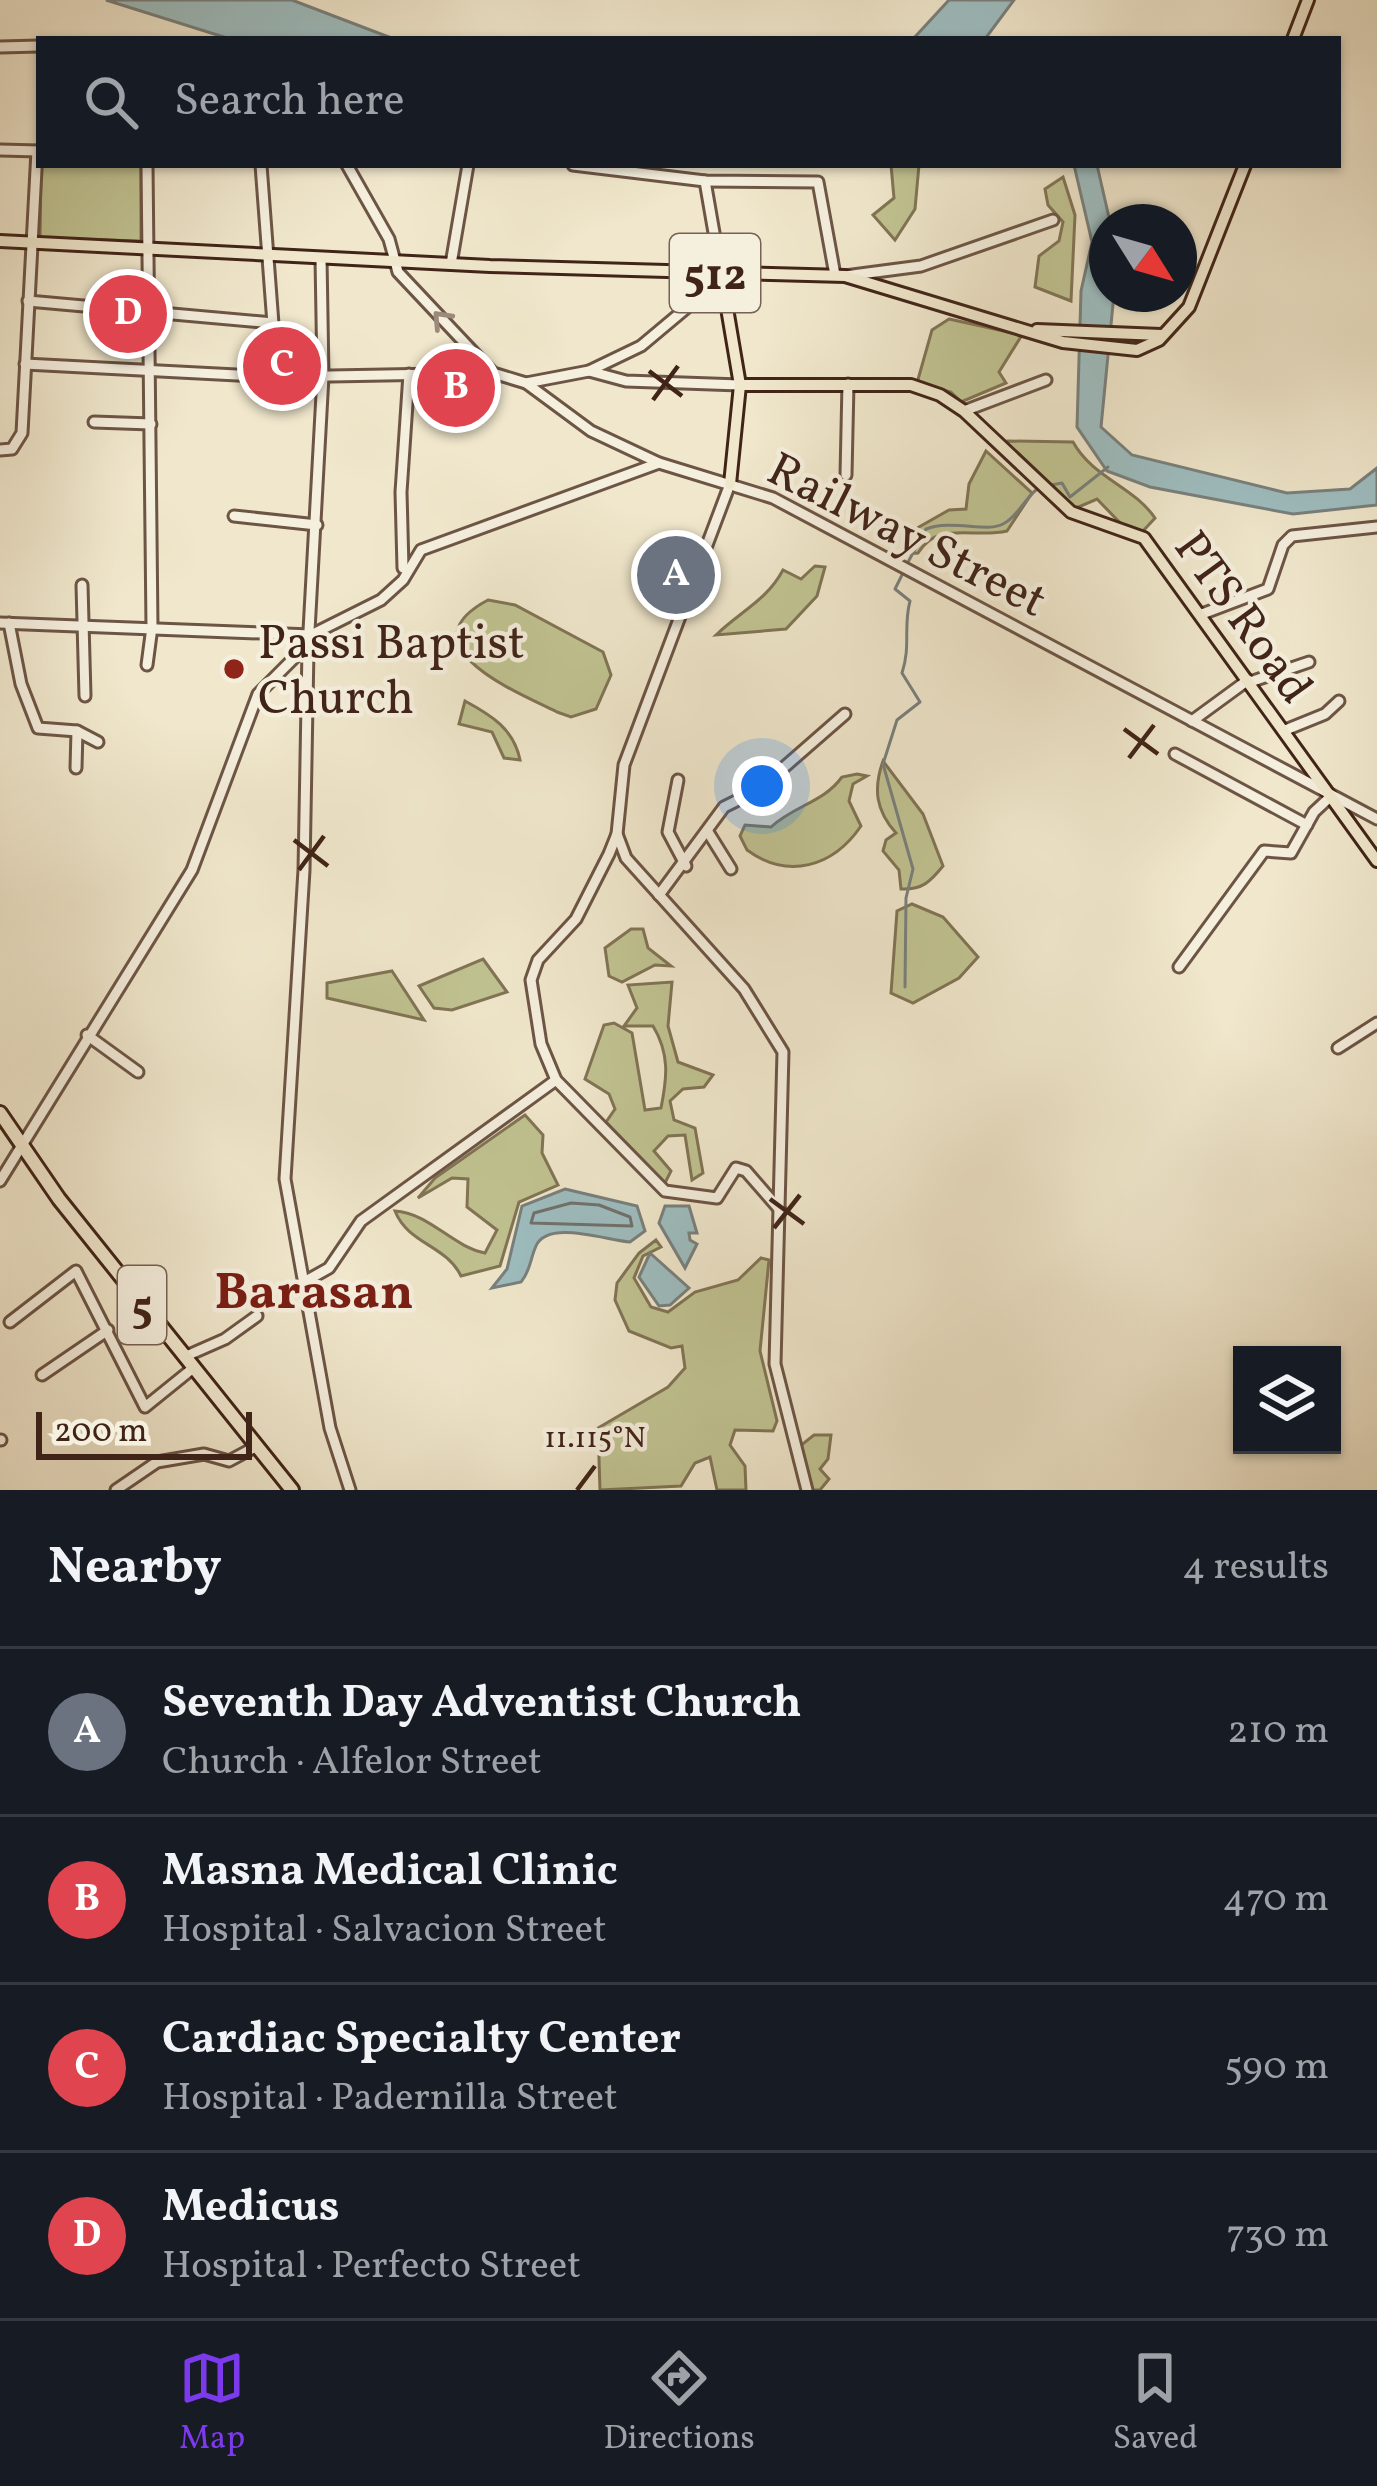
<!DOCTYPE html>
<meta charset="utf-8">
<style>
body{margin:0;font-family:Vollkorn,serif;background:#242831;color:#f1f3f6}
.controls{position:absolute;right:36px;bottom:36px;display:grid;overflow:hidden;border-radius:0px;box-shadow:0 3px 9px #0004}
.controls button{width:108px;height:108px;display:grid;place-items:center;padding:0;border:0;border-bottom:3px solid #363941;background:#171b24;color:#f1f3f6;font:60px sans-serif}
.compass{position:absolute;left:1089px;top:204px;width:108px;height:108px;border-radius:50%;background:#171b24;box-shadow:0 3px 9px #0004;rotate:127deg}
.scale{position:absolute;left:36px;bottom:30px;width:216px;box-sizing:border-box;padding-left:12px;border:6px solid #412418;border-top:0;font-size:33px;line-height:42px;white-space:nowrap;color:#412418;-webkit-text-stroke:9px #f5efde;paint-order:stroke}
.you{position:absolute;left:762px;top:786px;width:42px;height:42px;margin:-30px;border:9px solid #fff;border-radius:50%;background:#1a73e8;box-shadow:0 0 0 18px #1a73e833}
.badge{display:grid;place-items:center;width:78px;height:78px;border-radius:50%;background:#7c3aed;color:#fff;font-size:39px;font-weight:700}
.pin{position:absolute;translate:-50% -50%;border:6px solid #fff;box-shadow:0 3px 12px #0006}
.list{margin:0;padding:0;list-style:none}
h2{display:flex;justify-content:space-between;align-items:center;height:156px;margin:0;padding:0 48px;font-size:51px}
h2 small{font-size:39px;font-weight:400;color:#9ea1a6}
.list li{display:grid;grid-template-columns:78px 1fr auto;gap:36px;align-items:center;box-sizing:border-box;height:168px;padding:0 48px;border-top:3px solid #363941}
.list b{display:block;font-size:45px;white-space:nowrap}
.list p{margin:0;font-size:39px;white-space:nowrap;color:#9ea1a6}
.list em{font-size:39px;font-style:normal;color:#9ea1a6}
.icon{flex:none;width:66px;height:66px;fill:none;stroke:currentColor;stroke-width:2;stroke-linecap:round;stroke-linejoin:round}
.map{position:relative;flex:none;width:1377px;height:1490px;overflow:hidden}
.search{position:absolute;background:#171b24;box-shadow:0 3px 9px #0004;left:36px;right:36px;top:36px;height:132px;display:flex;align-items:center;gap:30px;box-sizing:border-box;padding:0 42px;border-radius:0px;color:#9ea1a6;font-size:45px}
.sheet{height:828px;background:#171b24}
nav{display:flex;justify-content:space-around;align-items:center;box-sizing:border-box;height:168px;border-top:3px solid #363941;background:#171b24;font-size:33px;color:#9ea1a6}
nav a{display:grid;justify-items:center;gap:6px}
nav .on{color:#7c3aed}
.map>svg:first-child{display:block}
</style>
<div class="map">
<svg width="1377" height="1490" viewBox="0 0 1377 1490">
<rect width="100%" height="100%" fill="#f0e7cc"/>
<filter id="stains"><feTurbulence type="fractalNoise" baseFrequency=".00167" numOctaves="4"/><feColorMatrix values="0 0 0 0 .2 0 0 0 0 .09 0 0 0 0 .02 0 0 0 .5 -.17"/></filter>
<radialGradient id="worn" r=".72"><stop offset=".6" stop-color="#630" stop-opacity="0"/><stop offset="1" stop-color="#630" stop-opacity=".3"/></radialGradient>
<!-- green -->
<g fill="#c1c392" stroke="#817455" stroke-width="3">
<polygon points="41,165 141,165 141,241 40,238"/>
<polygon points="891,165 919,165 915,209 895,240 873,215 894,198"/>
<polygon points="1063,177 1075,215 1071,301 1035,287 1039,256 1059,241 1063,222 1048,205 1045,189"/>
<polygon points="949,319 1022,335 999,372 1006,383 961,402 951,392 917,383 932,330"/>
<path d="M 1008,441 L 1073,442 C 1093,478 1133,486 1155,518 L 1143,531 L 1127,530 L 1097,499 L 1074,509 L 1008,448 Z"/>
<path d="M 986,451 L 1032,493 L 1007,531 C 974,539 938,520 918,553 L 904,554 L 912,531 L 949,510 L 966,509 L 969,484 Z"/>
<path d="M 815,566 L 825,567 L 817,596 L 786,629 L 716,635 C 741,611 767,600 783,570 L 801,579 Z"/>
<path d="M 488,600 L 515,605 L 603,652 L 611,675 L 596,709 L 571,717 L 557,712 C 521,694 401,646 488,600 Z"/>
<path d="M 465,701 C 491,715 514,729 520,760 L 504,758 L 492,732 L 459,724 Z"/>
<path d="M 883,761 L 923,814 L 943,866 C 930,882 922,890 901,889 L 899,870 L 883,851 L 886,840 L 896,833 C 876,811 873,789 883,761 Z"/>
<path d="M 857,774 L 867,776 L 853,784 L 849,801 L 861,826 C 833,867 788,880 747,850 L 740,836 L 745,825 L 771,827 C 795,805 823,803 842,777 Z"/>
<polygon points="912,904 943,917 978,957 959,978 913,1003 891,993 897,911"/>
<polygon points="631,929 643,929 648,948 671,966 655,965 622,982 609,976 605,948"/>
<polygon points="483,959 507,992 452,1010 434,1008 419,986"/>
<polygon points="392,971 424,1020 327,998 327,983"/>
<path d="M 672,982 L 668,1026 L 678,1062 L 713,1075 L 704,1087 L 683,1089 L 670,1101 L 674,1120 L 695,1128 L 703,1173 L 692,1180 L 685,1135 L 668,1136 L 654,1151 L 671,1171 L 665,1183 L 606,1122 L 615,1109 L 609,1094 L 585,1079 L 604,1025 L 614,1023 L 632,1033 L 645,1110 L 661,1108 C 667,1078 670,1054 653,1026 L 624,1026 L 637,1008 L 628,985 Z"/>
<path d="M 525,1115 L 543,1135 L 542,1153 L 558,1185 L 519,1202 L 500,1266 L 461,1276 C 446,1245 408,1244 395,1211 C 429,1213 453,1247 485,1253 L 497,1230 L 467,1207 L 468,1179 L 452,1178 L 418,1198 L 435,1178 Z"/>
<polygon points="656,1240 661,1247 643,1256 634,1278 651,1307 668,1312 695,1292 738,1280 761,1258 769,1260 760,1351 777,1421 773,1431 735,1430 730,1445 745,1466 746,1490 717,1490 710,1457 695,1463 681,1486 600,1490 598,1428 668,1387 685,1368 682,1346 671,1348 629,1331 615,1300 617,1283 639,1253"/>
<polygon points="814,1435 831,1435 828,1459 820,1469 829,1479 820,1490 809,1490 800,1446"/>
</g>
<!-- water -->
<g fill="#9ebec1" stroke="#79807d" stroke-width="3">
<polygon points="106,0 292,0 394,39 230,39"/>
<polygon points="949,0 1014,0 985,39 913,39"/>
<polygon points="1074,165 1097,165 1110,222 1107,294 1114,294 1101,427 1132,455 1287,493 1350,489 1377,468 1377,505 1293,514 1150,487 1107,471 1077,427 1081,291 1092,242"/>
<path d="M 565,1189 L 637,1206 L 645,1231 L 630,1242 C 608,1241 548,1219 536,1246 C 530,1259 531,1270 521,1282 L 492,1288 L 507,1269 L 522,1206 Z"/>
<polygon points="689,1206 697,1233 689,1233 690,1240 697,1244 685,1268 659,1223 665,1206"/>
<polygon points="650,1253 689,1288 670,1305 659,1306 639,1277"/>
</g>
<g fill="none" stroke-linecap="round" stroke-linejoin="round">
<!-- shore -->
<polygon stroke="#70716c" stroke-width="3" points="571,1203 599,1205 630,1217 632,1226 531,1223 534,1213"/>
<!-- stream -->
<g stroke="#79807d" stroke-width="3">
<polyline points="1046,486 1062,483 1070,497 1108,467"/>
<path d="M 907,564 L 926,529 C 952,519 987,533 1003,524 C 1016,518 1025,499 1037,489"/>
<path d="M 903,573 L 895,589 L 910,601 C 903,627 911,646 902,673 L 920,702 L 897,720 L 883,764 L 913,869 L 906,898 L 905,987"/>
</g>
<!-- minor casing -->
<g stroke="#6d5545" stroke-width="15">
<g id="minor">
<polyline points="0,47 39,46"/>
<polyline points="0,150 39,151"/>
<polyline points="261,165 277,377"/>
<polyline points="347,165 389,239 398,272 493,373 526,383 591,431 659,463 773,498 1377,819"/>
<polyline points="573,165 705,181 818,182 835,275"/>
<polyline points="705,181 721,273"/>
<polyline points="321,258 323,376 308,649 304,870 285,1179 330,1428 350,1490"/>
<polyline points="451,264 468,165"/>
<polyline points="845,276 921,266 1053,220"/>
<polyline points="28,301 273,323"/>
<polyline points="25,364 277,377 493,373"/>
<polyline points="589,371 626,381 740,385"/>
<polyline points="526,383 589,371 641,346 721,279"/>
<polyline points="964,411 1046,380"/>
<polyline points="94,422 151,424"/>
<polyline points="0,450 12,449 22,433 37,151"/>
<polyline points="846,475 848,384"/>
<polyline points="730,484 624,765 617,834 609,854 576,919 538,960 531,980 541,1044 556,1080 665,1191 717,1198 736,1168 746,1171 780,1210"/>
<polyline points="234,516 317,525"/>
<polyline points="403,568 401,492 409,374"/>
<polyline points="82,585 85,696"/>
<polyline points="1202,614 1268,589 1283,545 1292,536 1377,527"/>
<polyline points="0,623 311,635 381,600 403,580 421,550 659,463"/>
<polyline points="9,623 21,684 38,728 77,731 98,742"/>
<polyline points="147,665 152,627 147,165"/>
<polyline points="1250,682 1309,662"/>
<polyline points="1192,721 1248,680"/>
<polyline points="1283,731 1325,714 1339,701"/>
<polyline points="1175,754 1307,825"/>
<polyline points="76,768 77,731"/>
<polyline points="678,780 668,832 686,866"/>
<polyline points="708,832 731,869"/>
<polyline points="617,834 626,858 744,989 783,1052 775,1364 807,1490"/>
<polyline points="659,895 724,807 758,790 845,714"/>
<polyline points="1179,967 1264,851 1291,853 1314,812 1329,798"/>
<polyline points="87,1035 138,1072"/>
<polyline points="1338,1048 1377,1023"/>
<polyline points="0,1181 192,870 258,694 308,644"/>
<polyline points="304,1282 329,1268 361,1221 556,1080"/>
<polyline points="10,1322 76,1271 145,1407 192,1369"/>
<polyline points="184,1357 225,1339 257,1316"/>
<polyline points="42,1375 108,1330"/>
<polyline points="0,1440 1,1440"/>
<polyline points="116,1490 157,1462 204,1454 229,1461 257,1446"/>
</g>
</g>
<!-- major casing -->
<g stroke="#412418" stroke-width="16">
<g id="major">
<polyline points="1293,39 1308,0"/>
<polyline points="0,241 490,266 845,276 1063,342 1137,350 1159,340 1189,307 1245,165"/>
<polyline points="721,273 740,385 730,484"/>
<polyline points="1037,330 1161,335"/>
<polyline points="740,385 911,385 940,395 964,411 1071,512 1144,538 1377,861"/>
</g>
</g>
<!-- highway casing -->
<g stroke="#412418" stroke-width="18">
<polyline id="highway" points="0,1113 59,1199 292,1490"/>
</g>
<!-- minor -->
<use href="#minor" stroke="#f5efde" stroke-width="9"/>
<!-- major -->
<use href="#major" stroke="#f0e7cc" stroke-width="10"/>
<!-- highway -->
<use href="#highway" stroke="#f0e7cc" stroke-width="12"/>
</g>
<!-- one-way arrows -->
<defs><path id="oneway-chevron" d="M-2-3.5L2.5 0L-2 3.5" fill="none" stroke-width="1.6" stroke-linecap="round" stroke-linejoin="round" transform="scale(3)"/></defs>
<use stroke="#9b8a7b" href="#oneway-chevron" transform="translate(441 319) rotate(-133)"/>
<!-- ticks -->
<path fill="none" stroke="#412418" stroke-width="4.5" d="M 649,371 L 682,396M 653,400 L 678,366M 1124,729 L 1158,754M 1129,758 L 1154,725M 294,840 L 328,866M 299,870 L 324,836M 770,1199 L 804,1224M 774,1228 L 800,1195M 577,1490 L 595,1466"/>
<!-- markers -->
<circle fill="#8f2418" stroke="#f5efde" stroke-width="4.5" cx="234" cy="669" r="12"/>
<g text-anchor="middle" stroke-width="9" stroke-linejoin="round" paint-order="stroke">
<!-- shield labels -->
<g fill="#f5efde" stroke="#776153" stroke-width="3">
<rect x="670" y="234" width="90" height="78" rx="9"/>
<rect x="118" y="1266" width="48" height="78" rx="9"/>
</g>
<g font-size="45" font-weight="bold" fill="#412418">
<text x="715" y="289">512</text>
<text x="142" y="1321">5</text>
</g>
<!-- street labels -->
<g font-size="48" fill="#412418" stroke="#f5efde">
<text transform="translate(908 533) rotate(27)" y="17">Railway Street</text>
<text transform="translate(1245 616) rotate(54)" y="17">PTS Road</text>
</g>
<!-- poi labels -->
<g font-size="48" fill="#412418" stroke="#f5efde" text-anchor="start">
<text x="258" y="658">Passi Baptist<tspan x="258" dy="55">Church</tspan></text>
</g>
<!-- neighbourhood labels -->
<g font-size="51" font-weight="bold" fill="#7a1f14" stroke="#f5efde">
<text x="314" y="1308">Barasan</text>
</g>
</g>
<g font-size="30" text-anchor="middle" fill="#412418" stroke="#f5efde" stroke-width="9" stroke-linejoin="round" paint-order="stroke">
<text x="595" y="1447">11.115°N</text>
</g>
<rect width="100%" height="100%" filter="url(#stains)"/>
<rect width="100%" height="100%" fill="url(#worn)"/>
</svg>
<div class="controls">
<button><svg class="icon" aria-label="layers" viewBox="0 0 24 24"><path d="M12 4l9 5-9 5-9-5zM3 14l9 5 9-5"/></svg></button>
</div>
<svg class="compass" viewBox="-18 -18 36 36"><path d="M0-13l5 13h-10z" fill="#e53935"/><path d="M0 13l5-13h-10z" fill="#9ea1a6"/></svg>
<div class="scale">200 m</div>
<div class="you"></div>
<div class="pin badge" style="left:676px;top:575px;background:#6b7280">A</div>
<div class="pin badge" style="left:456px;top:388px;background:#e0444e">B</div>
<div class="pin badge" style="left:282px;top:366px;background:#e0444e">C</div>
<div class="pin badge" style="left:128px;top:314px;background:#e0444e">D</div>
<div class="search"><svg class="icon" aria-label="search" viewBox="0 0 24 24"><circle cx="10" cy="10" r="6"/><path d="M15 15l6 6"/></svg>Search here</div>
</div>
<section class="sheet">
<h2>Nearby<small>4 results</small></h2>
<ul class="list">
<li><span class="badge" style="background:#6b7280">A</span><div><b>Seventh Day Adventist Church</b><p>Church · Alfelor Street</p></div><em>210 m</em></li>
<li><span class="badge" style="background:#e0444e">B</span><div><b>Masna Medical Clinic</b><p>Hospital · Salvacion Street</p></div><em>470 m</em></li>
<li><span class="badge" style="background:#e0444e">C</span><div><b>Cardiac Specialty Center</b><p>Hospital · Padernilla Street</p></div><em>590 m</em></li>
<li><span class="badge" style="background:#e0444e">D</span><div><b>Medicus</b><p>Hospital · Perfecto Street</p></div><em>730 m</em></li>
</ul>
</section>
<nav>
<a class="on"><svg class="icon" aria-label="map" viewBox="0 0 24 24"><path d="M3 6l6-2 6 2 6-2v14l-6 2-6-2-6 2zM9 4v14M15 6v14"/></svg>Map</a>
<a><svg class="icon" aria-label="directions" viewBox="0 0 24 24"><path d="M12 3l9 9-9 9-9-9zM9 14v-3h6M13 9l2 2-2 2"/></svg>Directions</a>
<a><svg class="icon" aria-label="saved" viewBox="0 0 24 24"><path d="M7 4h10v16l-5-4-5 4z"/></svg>Saved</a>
</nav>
